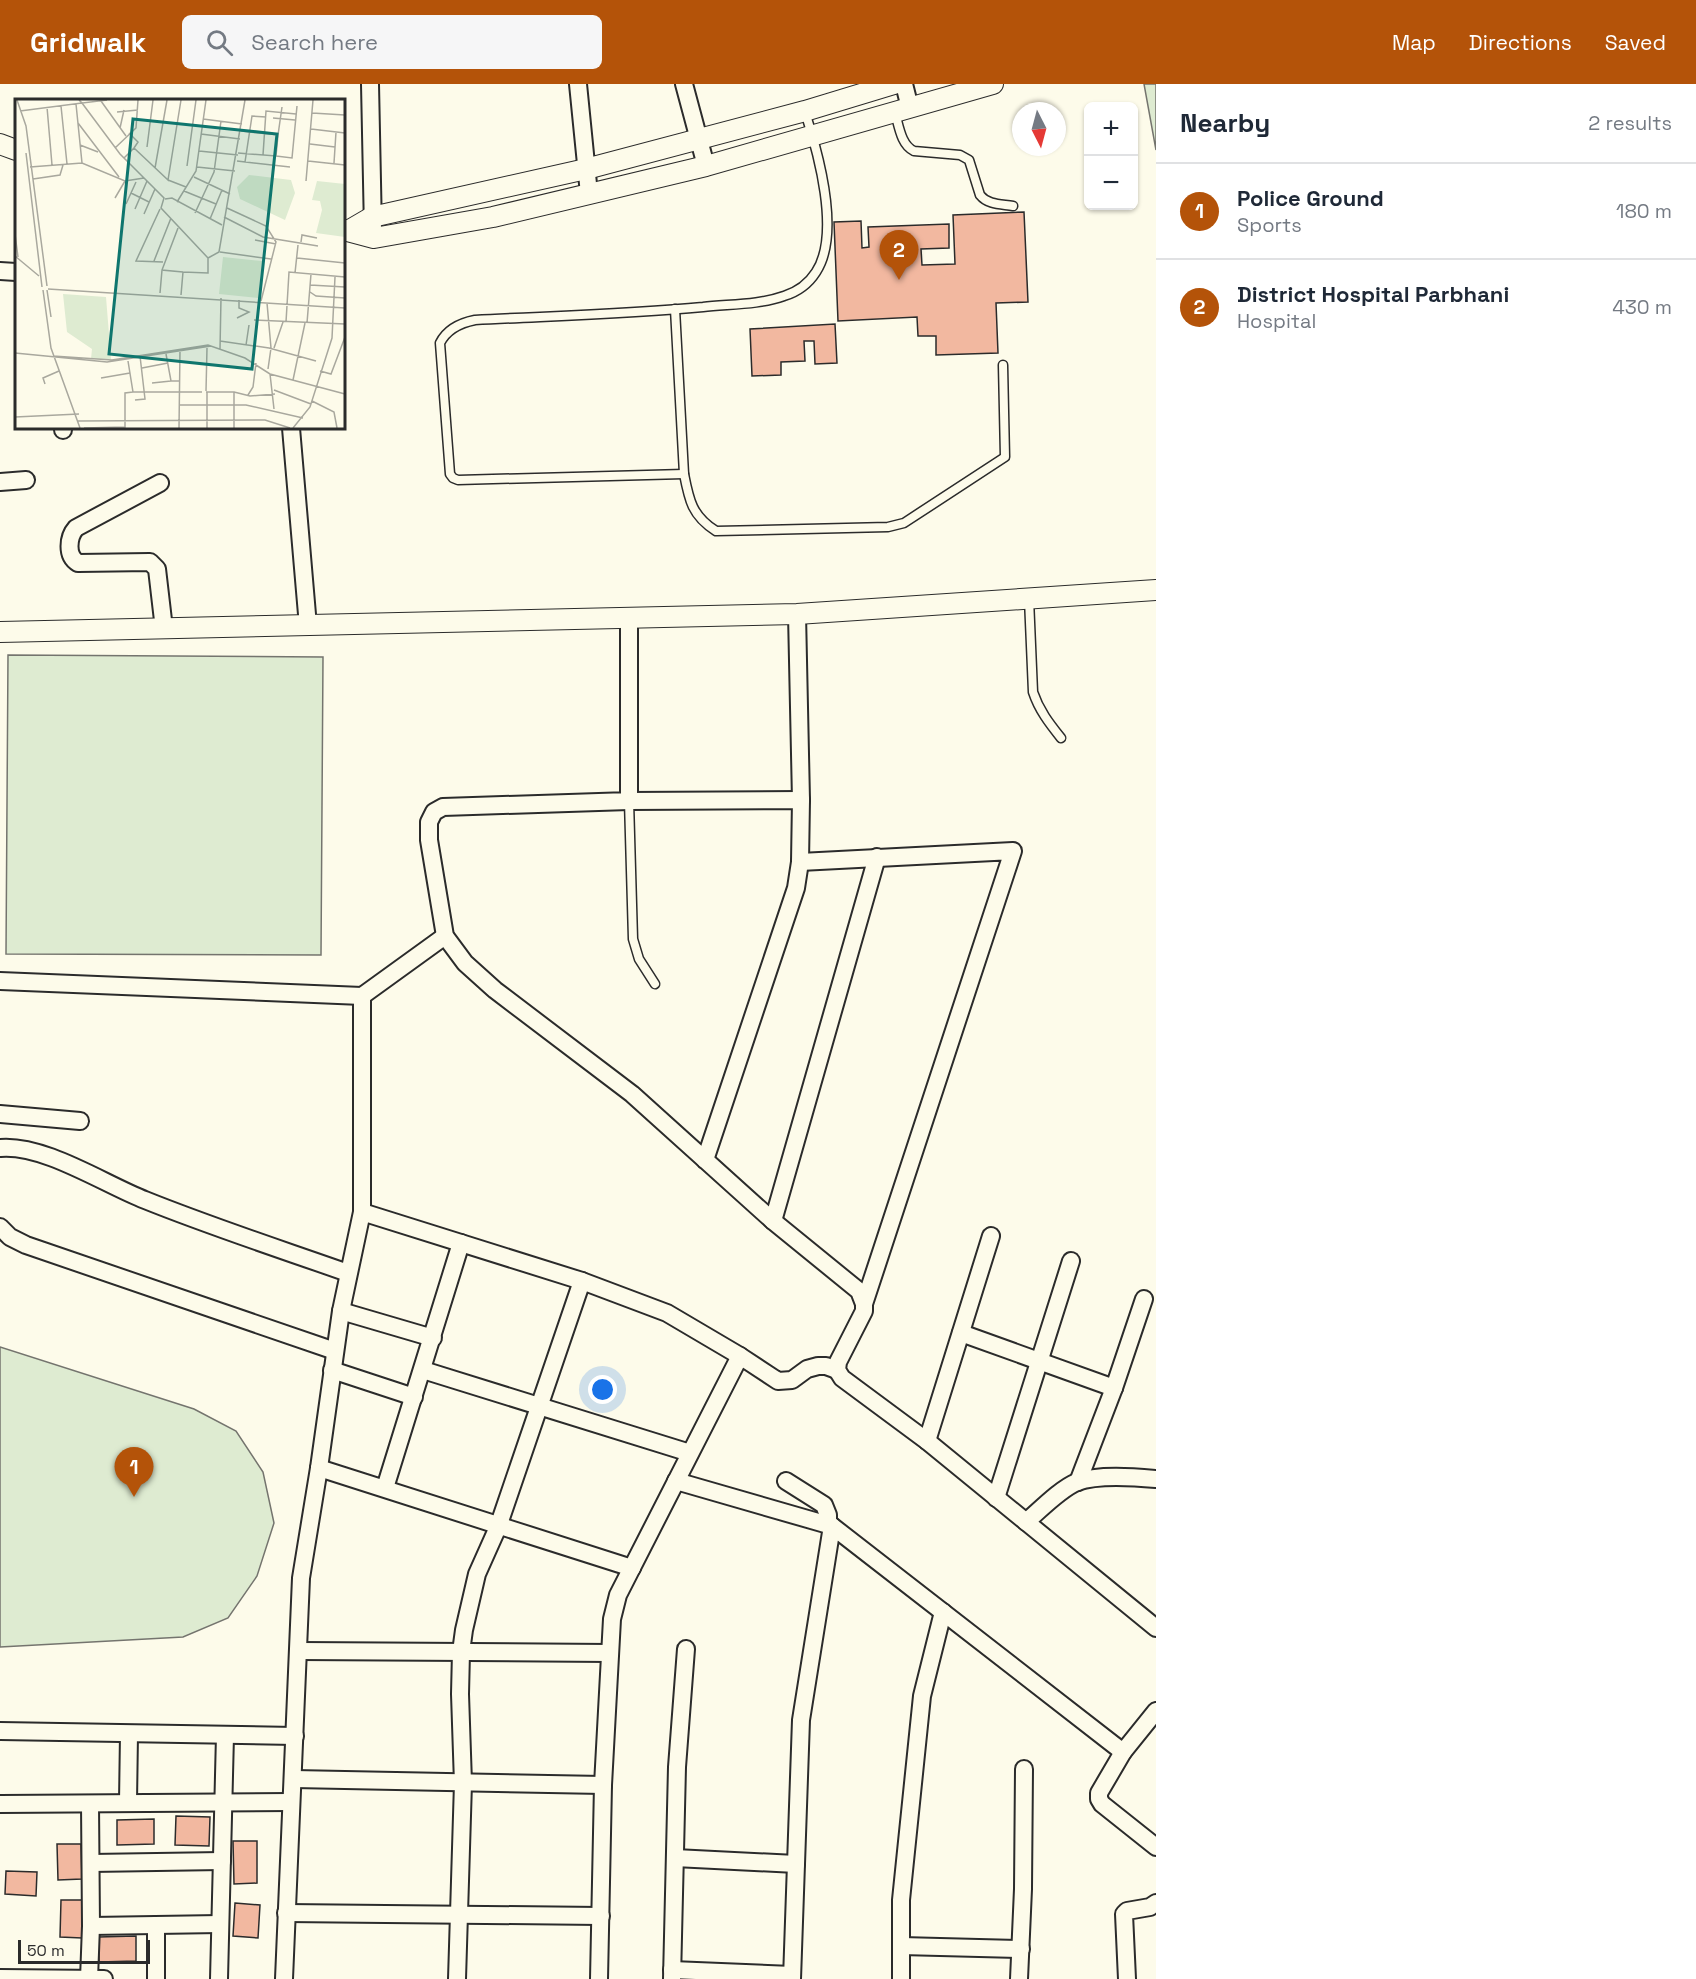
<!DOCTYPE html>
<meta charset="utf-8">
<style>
body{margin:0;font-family:"Space Grotesk",sans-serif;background:#f6f6f7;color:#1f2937}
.controls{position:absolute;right:18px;top:18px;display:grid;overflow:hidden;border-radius:9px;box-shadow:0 2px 4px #0004}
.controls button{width:54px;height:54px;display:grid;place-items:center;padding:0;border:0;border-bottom:2px solid #e0e1e3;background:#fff;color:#1f2937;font:30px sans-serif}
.compass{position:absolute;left:1012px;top:18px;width:54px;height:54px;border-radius:50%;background:#fff;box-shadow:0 2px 4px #0004;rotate:174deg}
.scale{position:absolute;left:18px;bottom:15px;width:132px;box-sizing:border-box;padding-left:6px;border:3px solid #2b2b2b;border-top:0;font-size:16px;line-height:21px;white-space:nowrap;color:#2b2b2b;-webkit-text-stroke:4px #fdfbea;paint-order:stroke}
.you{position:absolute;left:603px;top:1306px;width:21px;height:21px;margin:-15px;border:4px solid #fff;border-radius:50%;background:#1a73e8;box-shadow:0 0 0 9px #1a73e833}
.badge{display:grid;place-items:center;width:39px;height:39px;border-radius:50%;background:#b45309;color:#fff;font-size:20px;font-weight:700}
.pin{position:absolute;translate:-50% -50px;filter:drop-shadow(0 2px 3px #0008)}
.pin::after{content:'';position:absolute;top:32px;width:21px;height:18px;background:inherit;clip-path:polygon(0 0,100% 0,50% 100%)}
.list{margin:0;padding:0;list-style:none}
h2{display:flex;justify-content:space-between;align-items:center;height:78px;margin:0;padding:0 24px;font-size:26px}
h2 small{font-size:20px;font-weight:400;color:#747a83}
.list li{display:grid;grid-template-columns:39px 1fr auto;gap:18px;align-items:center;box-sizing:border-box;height:96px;padding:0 24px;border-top:2px solid #e0e1e3}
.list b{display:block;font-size:22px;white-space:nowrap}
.list p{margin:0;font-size:20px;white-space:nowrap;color:#747a83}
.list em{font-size:20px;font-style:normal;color:#747a83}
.icon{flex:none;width:33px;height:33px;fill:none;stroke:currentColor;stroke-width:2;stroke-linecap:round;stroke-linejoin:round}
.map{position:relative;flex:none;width:1156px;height:1895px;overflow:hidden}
header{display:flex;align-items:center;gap:36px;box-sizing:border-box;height:84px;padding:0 30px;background:#b45309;color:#fff}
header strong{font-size:28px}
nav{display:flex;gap:33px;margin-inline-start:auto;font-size:21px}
.search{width:420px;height:54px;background:#f6f6f7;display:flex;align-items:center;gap:15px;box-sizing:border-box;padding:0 21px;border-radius:9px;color:#747a83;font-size:22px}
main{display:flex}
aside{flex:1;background:#fff}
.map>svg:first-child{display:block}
</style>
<header>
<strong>Gridwalk</strong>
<div class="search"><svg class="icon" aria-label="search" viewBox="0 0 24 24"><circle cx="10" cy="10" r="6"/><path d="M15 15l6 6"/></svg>Search here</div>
<nav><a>Map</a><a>Directions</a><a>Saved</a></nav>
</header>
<main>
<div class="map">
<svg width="1156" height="1895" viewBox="0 0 1156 1895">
<rect width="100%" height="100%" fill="#fdfbea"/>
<!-- green -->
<g fill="#deebd1" stroke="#74746e" stroke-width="1.5">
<polygon points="1144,0 1156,0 1156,66"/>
<polygon points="8,571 323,573 321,871 6,870"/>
<polygon points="0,1263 194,1325 236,1347 263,1388 274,1439 257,1492 228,1534 183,1553 0,1563"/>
</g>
<!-- building -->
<g fill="#f2b8a0" stroke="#2b2b2b" stroke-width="1.5">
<polygon points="1024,128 1028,218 996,219 998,269 936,271 936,252 918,252 917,233 838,237 834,138 861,137 862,164 869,163 868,143 949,140 949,164 921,165 922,181 955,180 953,131"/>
<polygon points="835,240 837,279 815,280 814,257 804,257 805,277 781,278 781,291 752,292 750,245"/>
<polygon points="176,1732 210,1733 209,1762 175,1761"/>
<polygon points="154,1735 154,1760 117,1761 117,1736"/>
<polygon points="233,1757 257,1757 257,1799 234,1800"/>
<polygon points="57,1760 81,1760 82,1795 58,1796"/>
<polygon points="6,1787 37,1788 36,1812 5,1810"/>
<polygon points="61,1816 83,1816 82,1854 60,1853"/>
<polygon points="235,1819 260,1821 258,1854 233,1852"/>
<polygon points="136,1852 136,1877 99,1878 98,1853"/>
</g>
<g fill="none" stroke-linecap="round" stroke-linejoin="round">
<!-- service casing -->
<g stroke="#2b2b2b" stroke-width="11">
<g id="service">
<path d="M 895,29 C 899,42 901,61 914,67 L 960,71 L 969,76 L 980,111 C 988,121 1001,120 1013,122"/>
<path d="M 675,225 L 684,390 C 689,416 692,432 716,447 L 888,443 L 904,439 L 1005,373 L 1003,281"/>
<path d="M 684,390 L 458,396 L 453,394 L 450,390 L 440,259 C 447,245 460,239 475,236 C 551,232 627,230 703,223 C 729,220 759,221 784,212 C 797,208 809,199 816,188 C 841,150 818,68 805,28"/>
<path d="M 1029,515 L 1033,608 C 1039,626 1049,639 1061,654"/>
<polyline points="629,717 633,855 639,875 655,900"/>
</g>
</g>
<!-- minor casing -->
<g stroke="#2b2b2b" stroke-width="20">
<g id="minor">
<polyline points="370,0 373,146"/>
<polyline points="578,0 589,110"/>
<polyline points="684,0 706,82"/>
<polyline points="904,0 910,24"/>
<polyline points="0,187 16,188"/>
<polyline points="291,344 308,542"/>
<polyline points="63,346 63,344"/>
<polyline points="0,398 26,396"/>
<path d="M 160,399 L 76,444 C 68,453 66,472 78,479 L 150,478 L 157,485 L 164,545"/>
<polyline points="797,530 801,716"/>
<polyline points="629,533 629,717 443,723 434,728 429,738 429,756 445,852 465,879 495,906 632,1010 773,1137 859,1207 864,1220 864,1227 838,1278 837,1286 842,1294 927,1357 1156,1544"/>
<polyline points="629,717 801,716 800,778 796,804 705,1076"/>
<polyline points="800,778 1013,767 864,1220"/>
<polyline points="0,897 362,912"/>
<polyline points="0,1030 80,1037"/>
<path d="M 0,1064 C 44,1060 104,1100 145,1116 C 212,1143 280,1165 348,1189"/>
<polyline points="362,1128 582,1197 667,1229 740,1272 778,1297 792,1296 807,1285 818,1282 826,1282 837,1286"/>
<polyline points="773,1137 877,773"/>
<polyline points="0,1143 10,1153 26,1161 335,1267"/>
<polyline points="341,1227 433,1254"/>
<polyline points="961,1249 1114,1304"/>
<polyline points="332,1286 414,1313"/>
<polyline points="423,1286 690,1369"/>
<polyline points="927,1357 991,1152"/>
<polyline points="319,1384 632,1484"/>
<polyline points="676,1397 832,1442"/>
<polyline points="786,1397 824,1421 828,1431 828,1440"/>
<polyline points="1078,1398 1114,1304 1144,1215"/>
<polyline points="385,1404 461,1159"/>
<polyline points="996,1414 1071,1177"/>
<path d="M 1026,1438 C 1040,1426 1060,1405 1077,1398 C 1098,1390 1134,1393 1156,1395"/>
<polyline points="299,1567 610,1569"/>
<polyline points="0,1647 295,1652"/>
<polyline points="1123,1668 1099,1709 1099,1715 1102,1720 1156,1763"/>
<polyline points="294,1695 603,1701"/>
<polyline points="128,1718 129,1650"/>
<polyline points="0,1720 291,1718"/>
<polyline points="675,1774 796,1780"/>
<polyline points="91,1779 222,1777"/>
<polyline points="286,1829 601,1832"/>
<polyline points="156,1841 156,1895"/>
<polyline points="91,1842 220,1840"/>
<polyline points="901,1862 1021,1865"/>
<polyline points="672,1886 792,1891"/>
<polyline points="0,1894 104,1895"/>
<polyline points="89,1895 91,1842 90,1720"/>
<polyline points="219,1895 225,1651"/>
<polyline points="284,1895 301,1494 319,1384 341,1227 362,1128 362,912 445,852"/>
<polyline points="457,1895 463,1699 460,1610 461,1568 464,1546 477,1490 498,1443 582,1197"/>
<polyline points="599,1895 603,1701 612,1535 618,1511 740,1272"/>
<polyline points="672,1895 677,1683 686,1565"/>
<polyline points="792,1895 801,1636 832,1442 1123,1668 1156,1627"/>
<polyline points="901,1895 901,1816 922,1612 943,1528"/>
<polyline points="1019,1895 1023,1805 1024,1685"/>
<polyline points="1127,1895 1124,1830 1127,1827 1150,1823 1156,1819"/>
</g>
</g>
<!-- tertiary casing -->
<g stroke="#2b2b2b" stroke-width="22">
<g id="tertiary">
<polyline points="0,60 16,66"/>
<polyline points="344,146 374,154 493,133 706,82 993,0"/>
<polyline points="348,147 372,133 586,85 805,27 894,0"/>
<polyline points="0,548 797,530 1156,506"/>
</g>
</g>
<!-- service -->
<use href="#service" stroke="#fdfbea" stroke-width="8"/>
<!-- minor -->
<use href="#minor" stroke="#fdfbea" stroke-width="16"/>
<!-- tertiary -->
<use href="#tertiary" stroke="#fdfbea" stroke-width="20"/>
</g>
<!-- overview -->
<g transform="translate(15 15)">
<rect width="330" height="330" fill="#fdfbea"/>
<path d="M 234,76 L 276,81 L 280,94 L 270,121 L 225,100 L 222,88 ZM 302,82 L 330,85 L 330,138 L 301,134 L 307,111 L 305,102 L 297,101 ZM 208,158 L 247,162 L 243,199 L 204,195 ZM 48,195 L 91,198 L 96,260 L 76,260 L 77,250 L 52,233 Z" fill="#deebd1"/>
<path fill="none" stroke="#a9a89e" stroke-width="1.5" d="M 2,1 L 11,27 L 32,187M 92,1 L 67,4 L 105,55 L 149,99 L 146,109 L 193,159 L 193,174 L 168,173 L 166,196M 86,2 L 111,37M 61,5 L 67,64M 46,7 L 52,65M 32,8 L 37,66M 5,12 L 67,4 L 64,1M 102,13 L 123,11M 297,14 L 330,16M 258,19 L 280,21M 188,20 L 227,25M 63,24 L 104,78M 105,29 L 109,11M 296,30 L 330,34M 226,32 L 263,36 L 267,8M 114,34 L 123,43 L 119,49M 186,35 L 225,40M 295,45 L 320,48M 65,46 L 83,53M 132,48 L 138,1M 100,49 L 121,29 L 123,1M 184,52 L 223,56M 11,54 L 27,188M 223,54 L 261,57 L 263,36M 248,56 L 251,12 L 281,15M 261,57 L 277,59 L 282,7M 109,59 L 119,49 L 153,81 L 166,1M 222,62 L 275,68M 293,62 L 330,66M 230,63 L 237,17 L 251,18M 319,64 L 321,33M 172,67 L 181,1M 15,68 L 67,64 L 110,82 L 129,79M 182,68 L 220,72M 140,69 L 152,1M 179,78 L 215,95M 18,80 L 45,76 L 48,66M 153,81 L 171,88M 291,82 L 298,1M 169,92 L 201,105M 116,94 L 134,103M 100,99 L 110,82M 150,100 L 157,99 L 207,126M 162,103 L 181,72 L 191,1M 111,105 L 121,83M 212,109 L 251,127 L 261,143 L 246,202M 120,110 L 132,82M 145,110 L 121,162 L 148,163M 180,114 L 199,73 L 206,22M 129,115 L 140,90M 209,118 L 248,138 L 303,147M 195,120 L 207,91M 163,129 L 147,171 L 168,173M 0,135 L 3,158M 240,141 L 261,145M 286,143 L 287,136 L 302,139M 205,153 L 256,160M 0,157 L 24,177M 193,159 L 204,153 L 230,1M 282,159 L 330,164M 139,162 L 156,119M 280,174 L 283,146M 295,186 L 330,188M 33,190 L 330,209M 28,191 L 36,249 L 65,329M 32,191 L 36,218M 295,193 L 301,197 L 330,199M 145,194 L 147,171M 252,204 L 256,249 L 253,270M 222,219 L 234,213 L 224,209 L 224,201M 239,221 L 330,225M 271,223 L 274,173 L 330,178M 292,224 L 296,175M 205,242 L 254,249 L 301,262M 231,246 L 234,226M 259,249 L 268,223M 205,250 L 206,199M 0,254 L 92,263 L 196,247M 151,255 L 156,282 L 165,282M 38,257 L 97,261 L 193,246 L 230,259 L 255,275 L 330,295M 113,262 L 118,293 L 187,293M 127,269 L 153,264M 305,272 L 316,275 L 330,238M 255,275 L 259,310M 86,279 L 115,274M 278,281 L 290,224M 137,284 L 156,282M 30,285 L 28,279 L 44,272M 259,291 L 296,305M 191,292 L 192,249M 191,293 L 219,293 L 219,329M 192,293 L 192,329M 219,293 L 235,297 L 260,295M 233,296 L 238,288 L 241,264M 120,301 L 130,300 L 125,257M 297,302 L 319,313 L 322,329M 165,306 L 231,306 L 288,319M 0,318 L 64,315M 62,322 L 250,321 L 275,329M 69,329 L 110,328M 110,329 L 110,294 L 118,293M 164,329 L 165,251M 278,329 L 295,308 L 317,239 L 320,178"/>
<path fill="#0f766e" fill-opacity="0.15" stroke="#0f766e" stroke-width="3" d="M 118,20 L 262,35 L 237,270 L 94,255 Z"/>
<rect width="330" height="330" fill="none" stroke="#2b2b2b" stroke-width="3"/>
</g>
</svg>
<div class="controls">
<button>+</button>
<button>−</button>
</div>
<svg class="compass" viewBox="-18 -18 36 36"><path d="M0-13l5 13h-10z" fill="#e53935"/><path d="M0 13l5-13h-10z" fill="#747a83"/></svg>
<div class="scale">50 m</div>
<div class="you"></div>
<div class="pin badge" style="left:134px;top:1413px">1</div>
<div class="pin badge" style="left:899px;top:196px">2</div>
</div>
<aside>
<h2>Nearby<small>2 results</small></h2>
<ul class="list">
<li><span class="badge">1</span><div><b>Police Ground</b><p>Sports</p></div><em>180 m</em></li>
<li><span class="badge">2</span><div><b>District Hospital Parbhani</b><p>Hospital</p></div><em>430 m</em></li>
</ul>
</aside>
</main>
